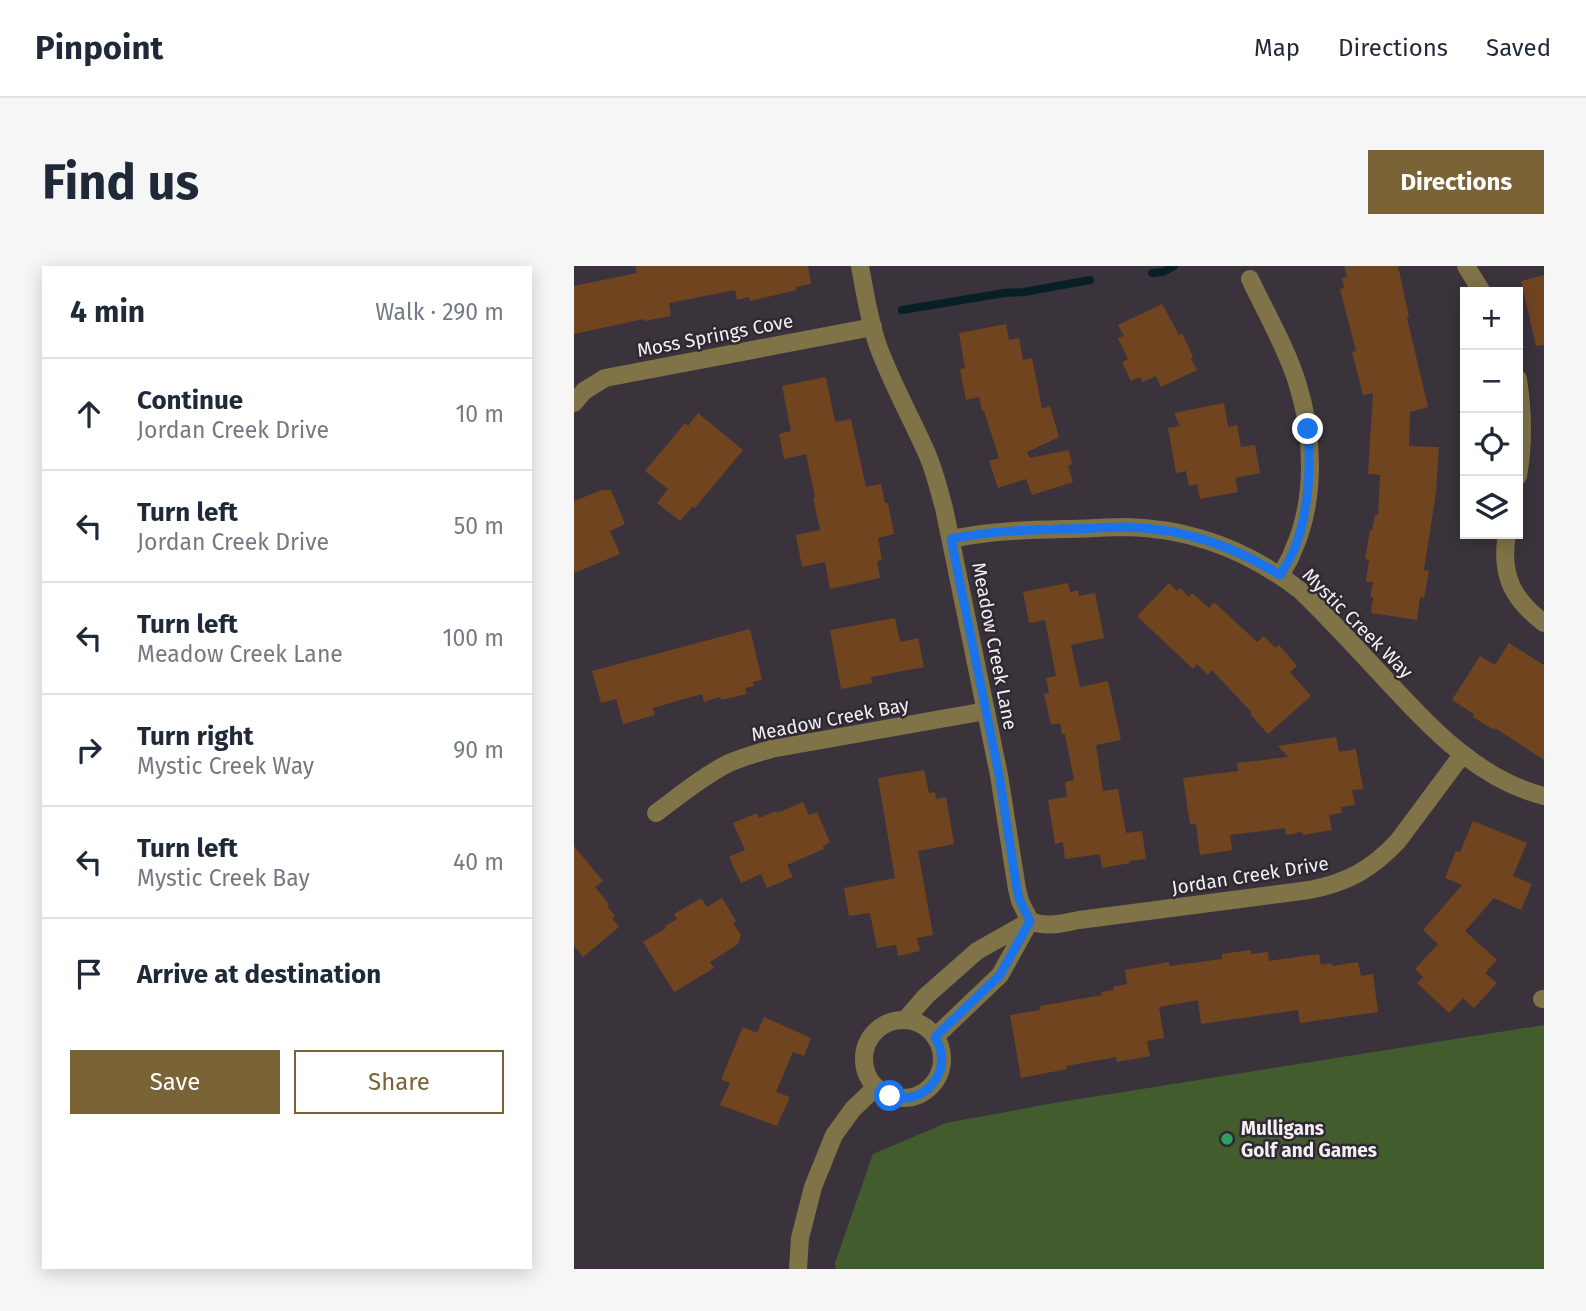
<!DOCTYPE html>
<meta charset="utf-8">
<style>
body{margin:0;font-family:"Fira Sans",sans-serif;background:#f6f6f7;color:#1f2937}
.controls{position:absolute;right:21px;top:21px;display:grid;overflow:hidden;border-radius:0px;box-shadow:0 4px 18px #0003}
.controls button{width:63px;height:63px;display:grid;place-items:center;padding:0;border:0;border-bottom:2px solid #e0e1e3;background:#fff;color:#1f2937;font:35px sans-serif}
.stop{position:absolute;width:21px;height:21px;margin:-16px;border:5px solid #1a73e8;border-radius:50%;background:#fff}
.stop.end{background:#1a73e8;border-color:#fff;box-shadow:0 2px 7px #0008}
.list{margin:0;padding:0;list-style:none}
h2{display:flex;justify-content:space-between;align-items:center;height:91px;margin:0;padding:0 28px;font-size:30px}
h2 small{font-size:23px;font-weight:400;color:#747a83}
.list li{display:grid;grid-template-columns:46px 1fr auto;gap:21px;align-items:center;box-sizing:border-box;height:112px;padding:0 28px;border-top:2px solid #e0e1e3}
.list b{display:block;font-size:26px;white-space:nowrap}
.list p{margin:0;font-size:23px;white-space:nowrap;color:#747a83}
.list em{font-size:23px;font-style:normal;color:#747a83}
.actions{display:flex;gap:14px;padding:21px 28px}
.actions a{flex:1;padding:16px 0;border:2px solid #7b6338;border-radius:0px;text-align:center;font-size:24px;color:#7b6338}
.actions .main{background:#7b6338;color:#fff}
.icon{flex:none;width:38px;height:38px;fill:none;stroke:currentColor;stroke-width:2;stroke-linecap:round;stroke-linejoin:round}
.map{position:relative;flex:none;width:970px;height:1003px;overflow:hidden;border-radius:0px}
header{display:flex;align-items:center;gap:42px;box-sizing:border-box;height:98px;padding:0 35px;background:#fff;border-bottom:2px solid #e0e1e3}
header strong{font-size:33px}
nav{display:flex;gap:38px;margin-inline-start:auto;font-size:24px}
.intro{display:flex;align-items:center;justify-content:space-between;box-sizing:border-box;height:168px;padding:0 42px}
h1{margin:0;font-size:49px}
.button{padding:18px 32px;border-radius:0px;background:#7b6338;color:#fff;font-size:24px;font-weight:700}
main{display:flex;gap:42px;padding:0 42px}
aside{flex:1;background:#fff;border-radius:0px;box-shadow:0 4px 18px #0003}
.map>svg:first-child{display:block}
</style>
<header>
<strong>Pinpoint</strong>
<nav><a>Map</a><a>Directions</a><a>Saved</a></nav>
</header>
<div class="intro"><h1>Find us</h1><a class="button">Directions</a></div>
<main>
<aside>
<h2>4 min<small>Walk · 290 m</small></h2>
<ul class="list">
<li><svg class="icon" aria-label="ahead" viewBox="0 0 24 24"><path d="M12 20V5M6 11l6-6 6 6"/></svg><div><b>Continue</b><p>Jordan Creek Drive</p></div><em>10 m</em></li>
<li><svg class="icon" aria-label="left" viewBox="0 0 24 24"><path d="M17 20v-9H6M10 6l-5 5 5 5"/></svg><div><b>Turn left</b><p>Jordan Creek Drive</p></div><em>50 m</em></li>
<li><svg class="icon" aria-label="left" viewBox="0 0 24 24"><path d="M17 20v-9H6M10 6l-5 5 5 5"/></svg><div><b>Turn left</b><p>Meadow Creek Lane</p></div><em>100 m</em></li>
<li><svg class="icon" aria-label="right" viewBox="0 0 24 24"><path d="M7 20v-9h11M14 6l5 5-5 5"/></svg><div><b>Turn right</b><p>Mystic Creek Way</p></div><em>90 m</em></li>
<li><svg class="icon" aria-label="left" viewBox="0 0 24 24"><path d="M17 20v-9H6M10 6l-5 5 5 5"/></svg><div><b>Turn left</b><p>Mystic Creek Bay</p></div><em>40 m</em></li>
<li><svg class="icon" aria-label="arrive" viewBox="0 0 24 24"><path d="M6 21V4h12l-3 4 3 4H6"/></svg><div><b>Arrive at destination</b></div></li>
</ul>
<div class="actions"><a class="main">Save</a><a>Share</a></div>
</aside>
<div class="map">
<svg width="970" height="1003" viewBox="0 0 970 1003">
<rect width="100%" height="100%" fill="#3a333c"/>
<!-- green -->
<polygon fill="#435c2e" points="970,759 970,1003 262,1003 261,997 299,888 372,857 480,837"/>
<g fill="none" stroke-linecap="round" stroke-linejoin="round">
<!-- stream -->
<g stroke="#072025" stroke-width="8">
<polyline points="578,7 589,6 600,0"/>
<polyline points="328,44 430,27 450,26 516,14"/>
</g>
</g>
<!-- building -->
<g fill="#714420">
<polygon points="61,0 234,0 237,18 222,21 223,24 176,35 175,31 163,34 161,24 95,37 97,50 71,55 70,53 0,68 0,20 63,7"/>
<polygon points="770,0 824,0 835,51 833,52 854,141 836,146 835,180 865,181 862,226 850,304 855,305 850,332 846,331 843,354 797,347 799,331 796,331 799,316 792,316 795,294 791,293 796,264 798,265 801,249 804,249 806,209 794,208 799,127 789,129 778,86 782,85 766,23 770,22 768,12 773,11"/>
<polygon points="970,9 970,79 962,80 947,15"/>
<polygon points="588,38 605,69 608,67 619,91 617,93 623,104 587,121 582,110 569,116 566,111 557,115 548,96 554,93 544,72 550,70 544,59"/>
<polygon points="432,58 435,74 445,72 449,94 458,92 468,143 476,140 485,171 453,186 456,192 495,184 498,198 494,200 499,216 458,229 452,213 424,222 415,195 425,192 410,145 408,145 405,131 392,134 386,103 391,102 385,67"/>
<polygon points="252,111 261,156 277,153 292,221 307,218 311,237 314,237 320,268 304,272 308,294 303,295 306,312 256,323 251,296 228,301 222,269 246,264 239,232 241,231 232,188 210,193 205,168 217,165 208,120"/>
<polygon points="650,137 654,161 663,159 667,181 681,179 686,207 661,212 664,226 626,233 623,218 615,220 612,205 602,207 594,162 606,160 600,147"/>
<polygon points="124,147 169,184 121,242 119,240 106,255 83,237 94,223 71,205 111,157 114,160"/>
<polygon points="28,224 37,224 51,258 36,265 46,288 0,307 0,235"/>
<polygon points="494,317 496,326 504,324 505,330 521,327 530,372 497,379 506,421 534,415 547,474 522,479 529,525 544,523 552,567 568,565 572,593 556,595 556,597 528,602 526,588 491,593 489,576 481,578 474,534 493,531 491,516 500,514 491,468 488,468 486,457 477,459 470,428 475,427 472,412 482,410 471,354 455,357 449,326"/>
<polygon points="595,317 603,325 606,322 615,331 618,327 635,342 640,336 683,376 690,370 701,382 705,379 723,400 716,406 737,430 694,468 676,448 678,447 638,404 634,409 623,398 619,403 563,350"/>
<polygon points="321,352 326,376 344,372 350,401 297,411 298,417 267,423 256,364"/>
<polygon points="176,363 188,414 178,416 180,420 171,422 173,428 147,434 146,431 130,436 128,428 79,442 81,449 49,458 42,433 27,437 18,405"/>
<polygon points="935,377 970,399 970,494 921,462 920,464 899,451 900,448 878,434 906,390 921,399"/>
<polygon points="762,471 765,486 782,483 789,523 778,524 781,539 767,541 768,547 755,549 758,564 729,569 728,566 712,569 711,562 656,569 658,584 626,589 622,558 616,558 609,512 664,505 663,497 714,491 704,480"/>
<polygon points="350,504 355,527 361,526 362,533 372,531 380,578 344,585 359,669 343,672 346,685 324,690 322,679 303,682 296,647 275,650 270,622 321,612 304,512"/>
<polygon points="229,536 235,549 243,546 256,576 249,580 250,583 213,599 219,611 193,622 187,608 167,617 155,591 171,584 159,557 183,547 185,552 202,545 203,547"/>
<polygon points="899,555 953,577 939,610 958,618 947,644 920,632 891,665 923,694 911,707 923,717 900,742 889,732 875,747 843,717 849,711 841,703 864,678 849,664 888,619 871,612 882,585 886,586"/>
<polygon points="0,580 29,615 21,621 35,638 33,640 41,650 38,652 45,661 9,691 0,680"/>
<polygon points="127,632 133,641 148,632 162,655 159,657 167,669 164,678 136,696 140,702 100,726 69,676 92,662 91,660 103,653 100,648"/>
<polygon points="677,684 677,688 694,686 695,695 745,688 747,699 757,697 758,700 784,696 787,710 799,708 804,746 726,757 724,744 627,758 624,734 585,741 590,772 573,775 576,790 543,796 542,791 492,800 493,803 447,812 436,749 466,744 466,740 528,729 527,726 540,724 539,721 553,718 551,704 595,696 595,700 648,693 648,688"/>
<polygon points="190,751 237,772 230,790 219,786 202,826 216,831 203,860 146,839 156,817 147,813 169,761 183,767"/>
</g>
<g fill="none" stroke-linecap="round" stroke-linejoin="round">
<!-- minor -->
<g stroke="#807348" stroke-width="18">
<path d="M 286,0 C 291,27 295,54 304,80 C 318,118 338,153 354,190 C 361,207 365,224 370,242 L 425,509 L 443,623 L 446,635 L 456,655"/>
<polyline points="892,0 908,26"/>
<path d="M 676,13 C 692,47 712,81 723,116 C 740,169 742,234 719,285 C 716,294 711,301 706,309"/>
<path d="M 944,113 C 949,146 950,177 944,210"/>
<polyline points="0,137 10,125 31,112 299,61"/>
<path d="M 933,268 C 926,308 938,333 970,357"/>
<path d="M 378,273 C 415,265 452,264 490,263 C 511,263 533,261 554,261 C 619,263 677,286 727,325 C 758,355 787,387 816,418 C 860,465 906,514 970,530"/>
<path d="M 82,547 C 105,530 129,510 155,497 C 169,491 183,487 197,483 L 412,445"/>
<polyline points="968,733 970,733"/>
<path d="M 331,754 L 352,730 L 403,685 L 456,655 C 473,662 488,657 505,654 L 735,624 C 773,617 798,603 824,575 L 888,489"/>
<circle cx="329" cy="793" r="39"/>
<polyline points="361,771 426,709 456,655"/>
<polyline points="224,1003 226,972 239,921 260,869 279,843 302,821"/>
</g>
</g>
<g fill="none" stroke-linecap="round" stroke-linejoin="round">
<!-- route -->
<path stroke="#1a73e8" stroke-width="9" d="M 316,830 C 321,831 328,832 333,832 C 355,829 371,808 367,787 C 367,782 363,776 361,771 L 426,709 L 456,655 L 446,635 L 443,623 L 425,509 L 377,273 C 415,265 452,264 490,263 C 511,263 533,261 554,261 C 611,263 659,280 706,309 C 711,301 716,293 720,284 C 735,246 737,204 734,163"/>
</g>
<!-- markers -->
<circle fill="#2e9e5b" stroke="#302932" stroke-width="2.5" cx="653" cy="873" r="7"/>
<g text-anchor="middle" stroke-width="5" stroke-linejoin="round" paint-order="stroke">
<!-- street labels -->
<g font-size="19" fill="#f4eff5" stroke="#302932">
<text transform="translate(141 69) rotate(-11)" y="7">Moss Springs Cove</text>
<text transform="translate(784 357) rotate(45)" y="7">Mystic Creek Way</text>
<text transform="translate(421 380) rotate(79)" y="7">Meadow Creek Lane</text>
<text transform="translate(256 453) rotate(-11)" y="7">Meadow Creek Bay</text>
<text transform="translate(676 609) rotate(-9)" y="7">Jordan Creek Drive</text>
</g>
<!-- poi labels -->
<g font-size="19" font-weight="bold" fill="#f4eff5" stroke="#302932" text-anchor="start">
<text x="667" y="869">Mulligans<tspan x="667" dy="22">Golf and Games</tspan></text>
</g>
</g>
</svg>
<div class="controls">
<button>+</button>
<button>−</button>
<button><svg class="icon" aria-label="locate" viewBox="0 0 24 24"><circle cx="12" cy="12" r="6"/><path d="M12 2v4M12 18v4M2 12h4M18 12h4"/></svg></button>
<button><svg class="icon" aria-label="layers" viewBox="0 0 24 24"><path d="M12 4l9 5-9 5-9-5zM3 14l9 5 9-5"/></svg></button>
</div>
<div class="stop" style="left:316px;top:830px"></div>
<div class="stop end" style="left:734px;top:163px"></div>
</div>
</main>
